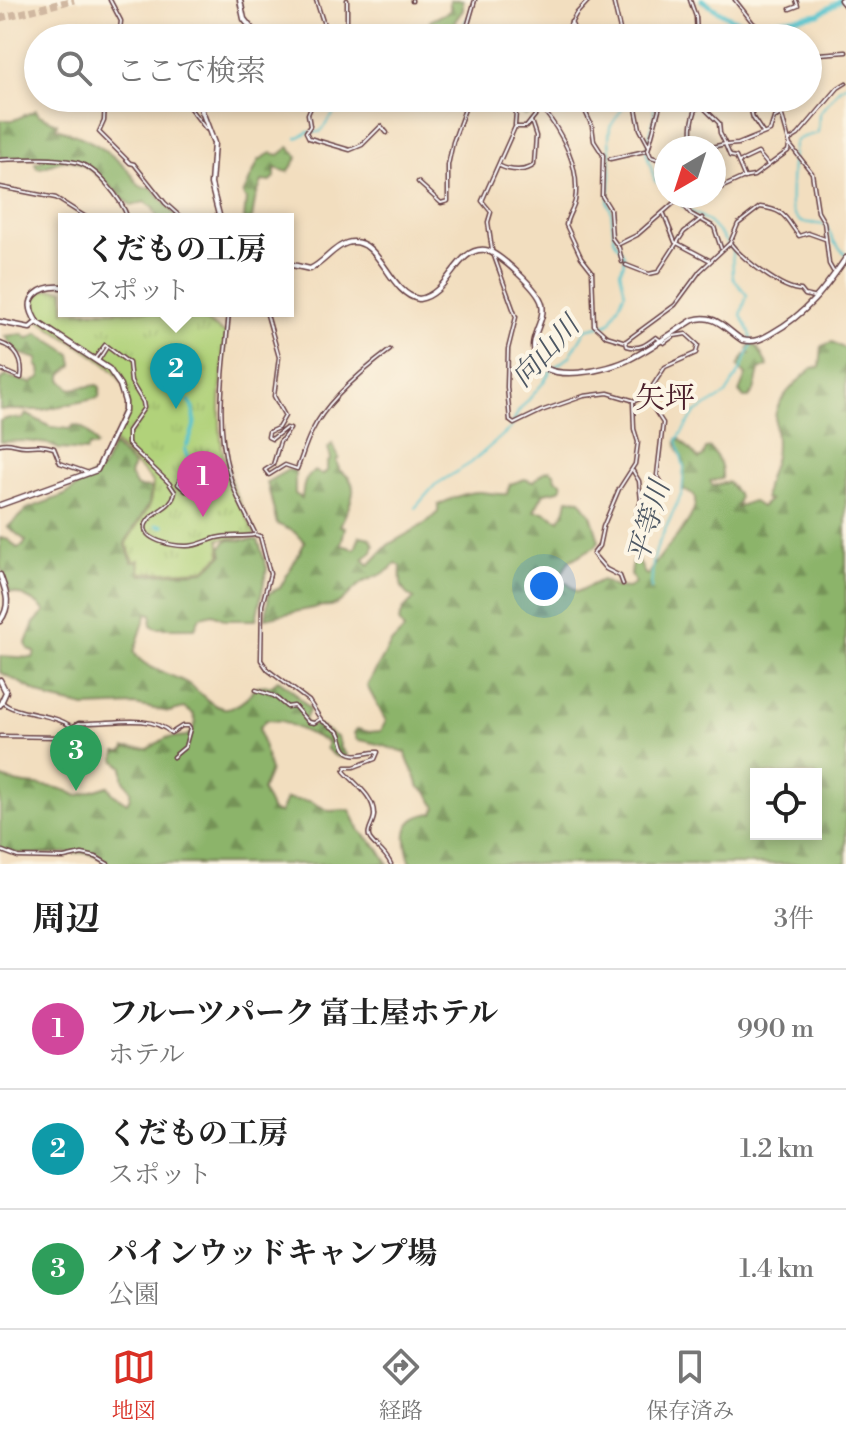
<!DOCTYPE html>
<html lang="ja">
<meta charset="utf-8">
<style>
body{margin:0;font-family:"Libre Bodoni","Noto Serif JP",serif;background:#f2f2f2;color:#222}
.controls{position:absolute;right:24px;bottom:24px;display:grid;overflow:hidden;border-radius:0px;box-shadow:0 4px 12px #0003}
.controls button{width:72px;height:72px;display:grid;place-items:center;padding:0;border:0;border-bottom:2px solid #e0e0e0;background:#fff;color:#222;font:40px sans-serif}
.compass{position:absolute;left:654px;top:136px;width:72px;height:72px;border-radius:50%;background:#fff;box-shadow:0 4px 12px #0003;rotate:219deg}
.you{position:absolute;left:544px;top:586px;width:28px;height:28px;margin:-20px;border:6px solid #fff;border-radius:50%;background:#1a73e8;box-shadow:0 0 0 12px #1a73e833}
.badge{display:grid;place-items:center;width:52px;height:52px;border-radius:50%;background:#d93025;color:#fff;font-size:26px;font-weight:700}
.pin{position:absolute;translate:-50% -66px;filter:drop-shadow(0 2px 4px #0008)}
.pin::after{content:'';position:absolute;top:42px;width:28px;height:24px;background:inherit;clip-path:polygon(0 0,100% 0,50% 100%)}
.popup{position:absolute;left:58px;top:213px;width:236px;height:104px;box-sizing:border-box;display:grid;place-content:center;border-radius:0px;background:#fff;filter:drop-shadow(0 2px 6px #0005);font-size:26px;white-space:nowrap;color:#767676}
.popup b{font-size:30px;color:#222}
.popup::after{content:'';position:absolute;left:50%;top:100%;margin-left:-16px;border:16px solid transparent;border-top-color:#fff}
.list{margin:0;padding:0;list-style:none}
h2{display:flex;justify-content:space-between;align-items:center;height:104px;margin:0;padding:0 32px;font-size:34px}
h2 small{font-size:26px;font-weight:400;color:#767676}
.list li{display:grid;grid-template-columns:52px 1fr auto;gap:24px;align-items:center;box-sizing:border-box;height:120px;padding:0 32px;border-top:2px solid #e0e0e0}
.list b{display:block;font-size:30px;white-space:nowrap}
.list p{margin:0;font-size:26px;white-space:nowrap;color:#767676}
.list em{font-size:26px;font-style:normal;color:#767676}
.icon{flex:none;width:44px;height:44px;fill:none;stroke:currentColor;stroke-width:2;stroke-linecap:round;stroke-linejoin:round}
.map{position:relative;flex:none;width:846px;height:864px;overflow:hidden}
.search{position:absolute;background:#fff;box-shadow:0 4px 12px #0003;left:24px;right:24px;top:24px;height:88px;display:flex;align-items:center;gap:20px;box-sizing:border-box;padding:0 28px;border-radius:44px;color:#767676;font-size:30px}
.sheet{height:464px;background:#fff}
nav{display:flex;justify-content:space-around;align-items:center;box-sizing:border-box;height:112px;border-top:2px solid #e0e0e0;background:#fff;font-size:22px;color:#767676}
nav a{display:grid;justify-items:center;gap:4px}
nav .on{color:#d93025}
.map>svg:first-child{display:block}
</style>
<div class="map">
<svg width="846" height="864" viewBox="0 0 846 864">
<defs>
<pattern id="forest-firs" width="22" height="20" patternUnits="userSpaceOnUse" patternTransform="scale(2)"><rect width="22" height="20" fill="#8cb46a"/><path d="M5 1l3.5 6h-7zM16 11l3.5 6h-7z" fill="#749257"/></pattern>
<pattern id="park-tufts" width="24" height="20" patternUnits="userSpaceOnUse" patternTransform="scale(2)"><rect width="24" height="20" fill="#b1d27a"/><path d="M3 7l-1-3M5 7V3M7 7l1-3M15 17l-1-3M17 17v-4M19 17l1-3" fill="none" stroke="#9ab46a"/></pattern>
</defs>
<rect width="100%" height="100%" fill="#fcf5e5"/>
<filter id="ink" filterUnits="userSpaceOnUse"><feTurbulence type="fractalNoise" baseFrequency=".0125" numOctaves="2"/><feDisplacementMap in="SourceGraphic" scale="16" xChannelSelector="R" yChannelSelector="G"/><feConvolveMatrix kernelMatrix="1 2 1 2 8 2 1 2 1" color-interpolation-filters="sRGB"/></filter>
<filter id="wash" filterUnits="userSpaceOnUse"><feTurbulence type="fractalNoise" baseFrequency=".006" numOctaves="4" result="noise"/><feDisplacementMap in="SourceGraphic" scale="32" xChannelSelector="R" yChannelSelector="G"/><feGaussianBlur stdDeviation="1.8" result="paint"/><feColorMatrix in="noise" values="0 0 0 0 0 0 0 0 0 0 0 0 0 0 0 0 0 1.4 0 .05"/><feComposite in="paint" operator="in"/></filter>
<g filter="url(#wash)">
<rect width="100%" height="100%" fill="#f2debf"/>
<!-- forest -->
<g fill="url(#forest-firs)" stroke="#6b6a4a" stroke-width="2" fill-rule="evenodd">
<polygon points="450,0 463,0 463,10 455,21 457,27 449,34 440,37 433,31 430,21 450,11"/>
<polygon points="474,98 528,98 535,107 533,112 525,116 515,109"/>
<path d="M 36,110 L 39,115 L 57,123 L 56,128 C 88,138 105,147 128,170 C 136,179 137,191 151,187 L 176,216 L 174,219 L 156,219 L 157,217 L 153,208 L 144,202 L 132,206 C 115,193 90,161 68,160 C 57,160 49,168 37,168 L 35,163 L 44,160 L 43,157 L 0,158 L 0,120 L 14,120 Z"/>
<polygon points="289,147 298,157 288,172 275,168 275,177 271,182 262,181 255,200 252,219 244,219 246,199 243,195 259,160 271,153 279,155"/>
<polygon points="38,333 71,354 73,365 62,374 62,381 71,389 97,385 100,387 99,398 42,410 0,410 0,381 6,376 31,383 41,377 40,368 37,365 38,359 18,353 5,336 23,334 28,339"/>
<path d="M 832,342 L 846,349 L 846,864 L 411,864 C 402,837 401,816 434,813 L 436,807 L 428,793 L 418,786 C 417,773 407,766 406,752 C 389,749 375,741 357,740 L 354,733 L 357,729 L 369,732 L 381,731 L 386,721 L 367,686 L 391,643 L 404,630 L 399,621 L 403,610 L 414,599 C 399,591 400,582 401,566 L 396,563 C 386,576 374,575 362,583 C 349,591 340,609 323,606 L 266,618 L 269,593 L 280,588 L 305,542 L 293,531 L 277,524 L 267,482 L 288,470 L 295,470 L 295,494 L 302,498 C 303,488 304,476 315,471 L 322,475 L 327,471 L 327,463 L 331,459 L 328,448 L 332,444 L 339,458 L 336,461 L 340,471 C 365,484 348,507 340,526 L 345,527 L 341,545 L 355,549 L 360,536 L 370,538 L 374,545 L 372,552 L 363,559 L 369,565 L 388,545 L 426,523 L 438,512 L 438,505 C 450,499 468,491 481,492 C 491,493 497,495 507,494 L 510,484 L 525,479 L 533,482 L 544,472 L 550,470 L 554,473 L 555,479 L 561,482 L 562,487 L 559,490 L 544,493 L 534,511 L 544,512 L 559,520 L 566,509 L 568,499 L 580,500 L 591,515 L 599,541 L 596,546 L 569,561 L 557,582 L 567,583 L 577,592 L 602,580 L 615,587 L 628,588 L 635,583 L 631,574 L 633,559 L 637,558 L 645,574 L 648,575 C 658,552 703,518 694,495 L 684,490 C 681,480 685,473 684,464 C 683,455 675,450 677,439 L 680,439 L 699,459 L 703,457 L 706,449 L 710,448 C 718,459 723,463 722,479 L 710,481 L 713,486 L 728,482 L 739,496 L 737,507 L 752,501 L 761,507 L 769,500 L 765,499 C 764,483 772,471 775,456 C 778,441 773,423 776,412 C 781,394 800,380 812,368 L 820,367 L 822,346 ZM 756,774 L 816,774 L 816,834 L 756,834 Z"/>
<polygon points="750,344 757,347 768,366 759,370 754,391 749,398 744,398 739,392 746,375 738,367 745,355 750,354 748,349"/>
<path d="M 26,414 L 51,427 L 70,429 L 74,425 C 87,427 90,436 97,445 L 95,447 L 89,446 L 86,451 L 59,449 L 48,444 L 24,441 L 0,442 L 0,421 L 9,418 L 23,419 Z"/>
<path d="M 113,445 L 133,465 L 130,475 L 137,487 L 151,488 L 149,504 L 125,543 L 132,562 L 138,561 L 141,575 L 204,571 L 223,555 L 221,547 L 227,540 L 258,540 L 267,568 L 256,620 L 226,620 L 213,614 L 200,617 L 195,628 L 156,628 L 151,625 L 152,614 L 147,613 L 134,652 C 143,669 169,673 187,683 C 200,691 213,710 227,708 C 242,706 248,696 256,686 L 272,685 L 278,680 L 291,689 L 310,709 L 304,721 L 310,726 L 317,724 L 338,738 L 341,748 L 347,756 C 338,760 331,754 326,748 L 328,742 L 282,721 L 266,720 L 259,728 L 270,771 L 262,790 L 272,811 L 280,813 L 286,799 L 310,801 L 329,811 L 350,810 L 360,831 L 378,848 L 388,864 L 104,864 L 107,861 C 79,842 35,864 0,848 L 0,777 C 25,789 54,781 77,796 L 108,786 L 113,794 L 127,803 C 134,793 129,787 123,779 L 123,767 L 115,760 L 116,752 L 123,752 L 125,748 L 148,749 L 166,738 L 186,736 L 192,732 L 196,722 L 193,714 L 184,708 L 169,712 L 135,705 L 85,707 L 50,699 L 0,672 L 0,656 L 33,658 L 35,652 L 28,649 L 26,643 L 34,623 L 45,612 C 39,602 21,594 10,592 L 0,566 L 0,538 L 9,540 L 17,548 L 23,546 L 26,541 L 8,527 L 27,509 L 65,495 L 103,468 Z"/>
</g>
<!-- park -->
<path fill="url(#park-tufts)" stroke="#7e7852" stroke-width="2" d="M 53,289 L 64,290 L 64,311 L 190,311 L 226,334 C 222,378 214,427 227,471 C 234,493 245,513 255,534 L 254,536 L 219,539 L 221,555 L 204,570 L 141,573 L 139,560 L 134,562 L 126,543 L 150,505 L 153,482 L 113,441 C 117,432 125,423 127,413 C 139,365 61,342 36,317 L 35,299 L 42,291 Z"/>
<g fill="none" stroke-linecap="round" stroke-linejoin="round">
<!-- stream -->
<g stroke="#56c3cd" stroke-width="2">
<polyline points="449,38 464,24 469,16"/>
<path d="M 846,85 L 840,88 L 819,114 L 818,132 C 811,137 800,135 795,142 C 792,146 790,198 791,206 C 792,213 795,217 801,222 L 826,225 L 834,242 L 846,255"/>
<polyline points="654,98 654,117 646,151 655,181 666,188"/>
<polyline points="297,138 308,132 320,132 339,107 348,104 354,98"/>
<polyline points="674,196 684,207"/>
<polyline points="415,508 435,485 471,463 511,428 518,412 543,383 551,370 570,356 586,329 608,324 611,321 625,292 620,271 624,263 624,255 614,239 611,210 608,203 611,173 609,138 610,127 622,109 624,98"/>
<path d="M 651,589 L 653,562 L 657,547 L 682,493 L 684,467 L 677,440 L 695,413 L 725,395 L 739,373 L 752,345 L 750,332 L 741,315 L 747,295 L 733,278 L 732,249 C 716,231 714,221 689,211"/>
</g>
<!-- canal -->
<g stroke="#56c3cd" stroke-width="4">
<path d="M 187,445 C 194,430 199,417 189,401"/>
<polyline points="185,449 187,456 196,465 196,480"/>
<polyline points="157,525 163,526"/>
</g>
<!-- river -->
<g stroke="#56c3cd" stroke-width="5">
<path d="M 702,0 C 730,19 738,27 773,21"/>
<polyline points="685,38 715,34 754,36 773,21 819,14 841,0"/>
</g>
</g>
</g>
<g filter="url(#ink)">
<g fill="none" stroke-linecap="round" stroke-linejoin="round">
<!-- motorway-tunnel -->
<polyline stroke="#d0b8a1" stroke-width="7" stroke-dasharray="7 3.5" stroke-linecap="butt" points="0,18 74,0"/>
<!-- pedestrian casing -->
<g stroke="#633c41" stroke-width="5">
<polygon id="pedestrian" points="187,476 191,476 197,482 196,492 186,491 178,484 180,479"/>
</g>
<!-- minor casing -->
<g stroke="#633c41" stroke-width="5">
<g id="minor">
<polyline points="110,0 121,21 119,38"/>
<polyline points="316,0 326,31 325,38"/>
<polyline points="412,0 412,1"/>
<polyline points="613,0 622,38"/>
<polyline points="690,0 696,17 697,35"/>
<polyline points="735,0 753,23 774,38"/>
<polyline points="790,9 798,6 796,0"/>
<polyline points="571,22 578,38"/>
<polyline points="342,38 347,20 347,0"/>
<polyline points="464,38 475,0"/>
<polyline points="563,38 576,14 589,0"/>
<polyline points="702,38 737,38"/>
<polyline points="758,38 761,38"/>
<polyline points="808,52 819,54 846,52"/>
<polyline points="105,98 104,121 99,132 130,163 134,164 165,203 183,219"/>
<polyline points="182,98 206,129"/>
<polyline points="315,98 308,114 310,126 306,132 309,138 350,150 362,145 381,126 387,133"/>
<polyline points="579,98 592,126 594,141 603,155 602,196 610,209 612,238 619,248 622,262"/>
<polyline points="634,98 640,129 649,146"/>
<polyline points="662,98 648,150 651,157 661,160 666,167"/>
<polyline points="702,98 704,108 719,123 720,133 725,143"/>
<polyline points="773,98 782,116 790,145 812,173 818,212 824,222 829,264 833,271"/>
<polyline points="728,103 734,108 749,103 753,118 763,133"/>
<polyline points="515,125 517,98"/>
<polyline points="790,140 798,135 838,88 846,83"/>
<polyline points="726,145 738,144 770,131 774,118 779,115"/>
<path d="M 695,148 C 690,135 691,121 697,107 L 701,106"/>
<polyline points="707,148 725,144 730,156 736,157 745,178"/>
<polyline points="610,159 645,151"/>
<path d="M 0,160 C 25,159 50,157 75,162 C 96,166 122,199 128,219"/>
<polyline points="739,162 758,153 768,165"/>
<path d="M 500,166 C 510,171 526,172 534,165 L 536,136 L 531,121"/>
<polyline points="418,182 441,203 448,201 448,165 453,142 469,98"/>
<polyline points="0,187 56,198 89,219"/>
<polyline points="714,191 742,178 754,176 788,151 789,146"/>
<polyline points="676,196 691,214 714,227 721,248"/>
<polyline points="682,202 703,196"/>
<polyline points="664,214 675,242 709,260"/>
<polyline points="619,244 637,235 676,201"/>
<path d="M 731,244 C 743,259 782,290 801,290 L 805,295 L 813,297"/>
<polyline points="492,250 488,222 491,212 482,201 515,127 526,127 549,98"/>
<path d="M 494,256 L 516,317 L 508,349 L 507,387 L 510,421 L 514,424 L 541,411 L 584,396 L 608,393 L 635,401 L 646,396 L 665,367 L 696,353 L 698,345 L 686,334 L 674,336 L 664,343 L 656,337 C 647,344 640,350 627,346 L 626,342 L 606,336 L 594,325 L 592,271 L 581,257 L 566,225 C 567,217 573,209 575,201 C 581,167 562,132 541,107"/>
<polyline points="626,265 649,274 658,272 684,232 702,218"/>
<path d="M 229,311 C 225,365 214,419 229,472 C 234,494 246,514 256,535 L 260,536 L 270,574 L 262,605 L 261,660 L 268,670 L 309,701 L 322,721 L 339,732 C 342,737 342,742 344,747 C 350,761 367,751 378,752 L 375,759 L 354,767 L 346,767 L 344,771 C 354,783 374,796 374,814 C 375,822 365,831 370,839 C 376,848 384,850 391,864"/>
<path d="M 266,311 L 279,357 L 274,396 L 285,416 L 278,428 L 269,432 L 268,437 L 272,439 L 286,428 L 290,429 L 280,442 L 273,465 L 265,470 L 269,475 L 285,465 L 297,469 C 302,457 305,445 311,433 C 326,401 362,371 390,350"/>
<path d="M 626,341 L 675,305 L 700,271 L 730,243 L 738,224 L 760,207 C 786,210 785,218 799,236 L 808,233 L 825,239"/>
<path d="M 0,343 C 16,348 24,361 21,378 L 0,369"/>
<path d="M 95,358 L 105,345 L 129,363 L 131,382 L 143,402 L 144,408 L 128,431 L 128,444 L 169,483 L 175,492 C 172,509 152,510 146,524 C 139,540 174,546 185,546 C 195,547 206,541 216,538 C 228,535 241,537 254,535"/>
<polyline points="98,361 107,347"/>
<polyline points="646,397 663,423 657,475 663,485"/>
<path d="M 0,444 C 11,441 17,447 27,446 C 38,445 43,445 54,448 L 60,463 L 86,472"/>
<polyline points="633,471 639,481 641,501 636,516 637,536 635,546"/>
<polyline points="623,584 620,576 606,569 593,554 599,546 603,527 619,489 635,464 638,442 634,429 633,402"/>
<polyline points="256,690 274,696 287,707 294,706 308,722 314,723 320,719"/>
<path d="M 1,701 C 16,716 53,712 72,727 L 79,723 C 109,725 148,712 171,733 L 182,726 L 188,726 L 190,729 L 185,747 L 173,757"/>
<polyline points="0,736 58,737 71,727"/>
<polyline points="0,850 18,857 64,858 82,854 96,857 108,864"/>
</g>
</g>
<!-- tertiary casing -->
<g stroke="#633c41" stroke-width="7">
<g id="tertiary">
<polyline points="240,0 244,19 259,38"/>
<polyline points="841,0 846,6"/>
<polyline points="181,38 187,32 196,29 211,38"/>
<polyline points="197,98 214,143 211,184 220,219"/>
<path d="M 288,264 L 310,269 C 324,263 333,247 347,243 C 380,234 388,294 419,299 C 449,295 456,247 485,250 C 498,252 539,290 542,304 C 546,322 527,337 535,357 C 547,385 609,370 630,359 C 652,348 672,333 693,320 C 716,313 725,329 742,340 C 754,343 762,339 772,333 C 806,314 824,290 846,258"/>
<polyline points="0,322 30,328 37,322"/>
<path d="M 0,505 L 97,470 L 125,411 L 125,402 L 120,385 L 109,369 L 37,322 C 20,297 41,285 64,287"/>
<path d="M 0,575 C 6,592 12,605 0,621"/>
<polyline points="0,680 6,692 0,705"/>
</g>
</g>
<!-- pedestrian -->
<use href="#pedestrian" stroke="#fff" stroke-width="2"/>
<!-- minor -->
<use href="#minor" stroke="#fff" stroke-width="2"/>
<!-- tertiary -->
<use href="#tertiary" stroke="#fff" stroke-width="4"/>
</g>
</g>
<g text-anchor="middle" stroke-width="8" stroke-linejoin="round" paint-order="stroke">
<!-- water labels -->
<g font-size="28" font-style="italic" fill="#4e5864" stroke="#fcf5e5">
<text transform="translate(545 351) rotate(-47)" y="10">向山川</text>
<text transform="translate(648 522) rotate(-74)" y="10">平等川</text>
</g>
<!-- quarter labels -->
<g font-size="30" fill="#4a1f2b" stroke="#fcf5e5">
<text x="665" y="408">矢坪</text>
</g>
</g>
</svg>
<div class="controls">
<button><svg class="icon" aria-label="locate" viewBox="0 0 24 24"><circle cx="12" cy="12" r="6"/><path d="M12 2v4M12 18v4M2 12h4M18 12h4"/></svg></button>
</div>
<svg class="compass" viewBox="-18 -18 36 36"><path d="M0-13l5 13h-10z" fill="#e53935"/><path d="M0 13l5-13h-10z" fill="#767676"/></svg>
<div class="you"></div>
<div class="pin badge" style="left:203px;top:517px;background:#d1479c">1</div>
<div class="pin badge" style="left:176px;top:409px;background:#0f9aa8">2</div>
<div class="popup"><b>くだもの工房</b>スポット</div>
<div class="pin badge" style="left:76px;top:791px;background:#2e9e5b">3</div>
<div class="search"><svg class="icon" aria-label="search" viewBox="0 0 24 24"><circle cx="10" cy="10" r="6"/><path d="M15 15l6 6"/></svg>ここで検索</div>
</div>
<section class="sheet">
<h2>周辺<small>3件</small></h2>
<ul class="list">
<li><span class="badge" style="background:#d1479c">1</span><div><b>フルーツパーク 富士屋ホテル</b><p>ホテル</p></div><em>990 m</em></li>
<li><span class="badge" style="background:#0f9aa8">2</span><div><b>くだもの工房</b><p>スポット</p></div><em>1.2 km</em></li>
<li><span class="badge" style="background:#2e9e5b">3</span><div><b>パインウッドキャンプ場</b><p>公園</p></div><em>1.4 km</em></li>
</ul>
</section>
<nav>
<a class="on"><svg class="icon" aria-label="map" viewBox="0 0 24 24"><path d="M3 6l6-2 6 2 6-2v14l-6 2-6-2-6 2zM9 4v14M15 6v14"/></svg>地図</a>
<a><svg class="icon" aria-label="directions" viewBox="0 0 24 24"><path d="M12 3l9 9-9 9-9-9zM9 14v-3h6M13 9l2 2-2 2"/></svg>経路</a>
<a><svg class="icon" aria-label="saved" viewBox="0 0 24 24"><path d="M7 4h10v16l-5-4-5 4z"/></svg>保存済み</a>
</nav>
